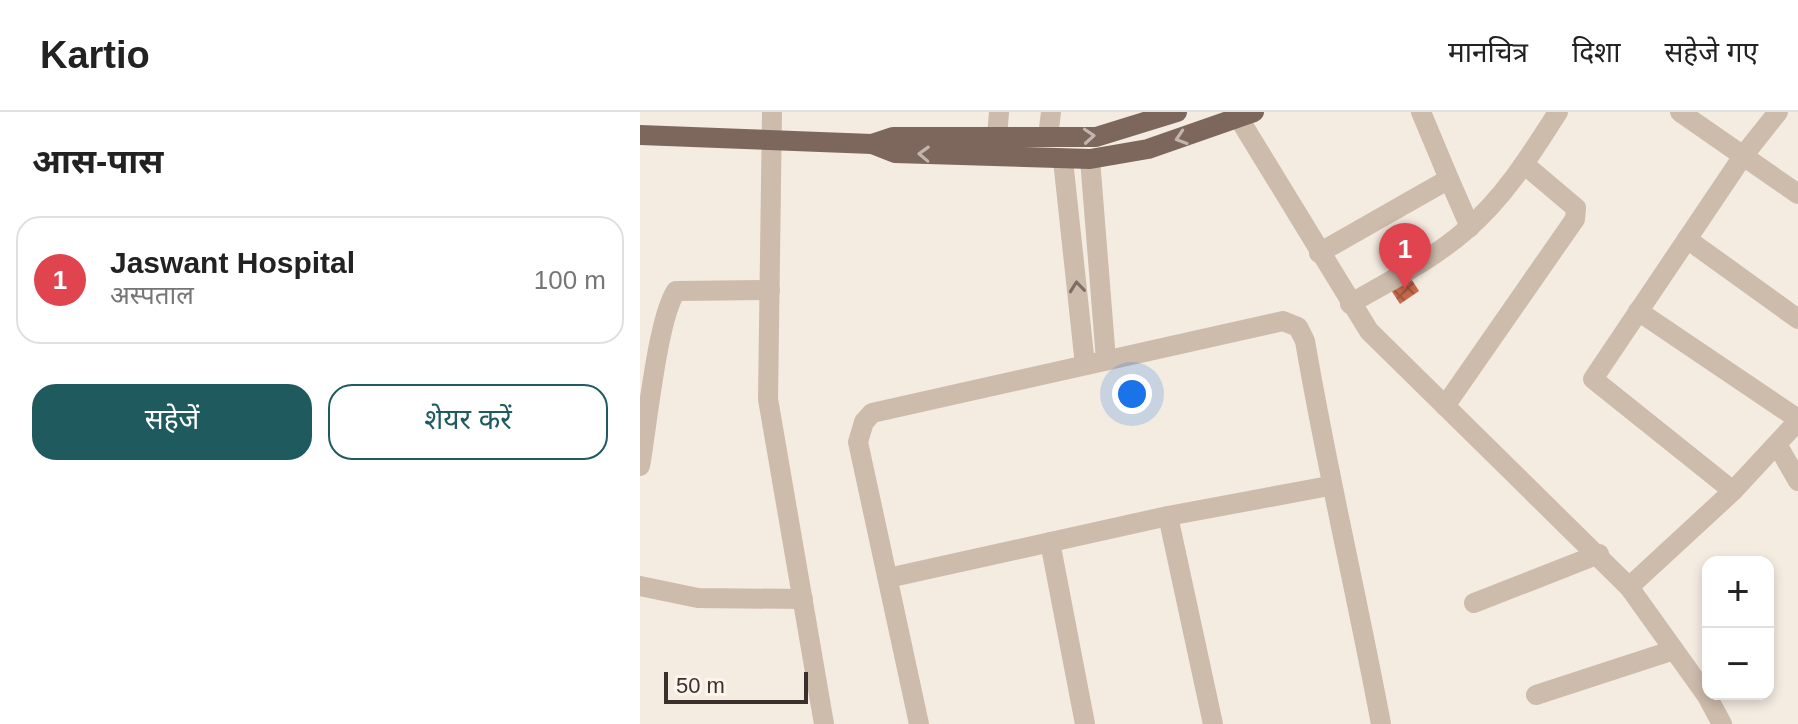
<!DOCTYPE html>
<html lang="hi">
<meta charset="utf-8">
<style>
body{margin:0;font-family:Arial,"Noto Sans Devanagari",sans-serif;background:#f2f2f2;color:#222}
.controls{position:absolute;right:24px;bottom:24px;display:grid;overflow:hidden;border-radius:16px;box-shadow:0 4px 12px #0003}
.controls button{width:72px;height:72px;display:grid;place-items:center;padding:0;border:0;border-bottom:2px solid #e0e0e0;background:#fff;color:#222;font:40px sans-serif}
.scale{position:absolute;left:24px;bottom:20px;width:144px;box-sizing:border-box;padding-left:8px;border:4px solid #3b302b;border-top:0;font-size:22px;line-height:28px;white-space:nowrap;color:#3b302b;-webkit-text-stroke:6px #fbf5ee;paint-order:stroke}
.you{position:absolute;left:492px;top:282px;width:28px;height:28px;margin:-20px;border:6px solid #fff;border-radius:50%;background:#1a73e8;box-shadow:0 0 0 12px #1a73e833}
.badge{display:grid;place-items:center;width:52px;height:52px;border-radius:50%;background:#1f5a5e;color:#fff;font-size:26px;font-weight:700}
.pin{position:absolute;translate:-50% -66px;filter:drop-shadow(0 2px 4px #0008)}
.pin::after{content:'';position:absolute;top:42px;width:28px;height:24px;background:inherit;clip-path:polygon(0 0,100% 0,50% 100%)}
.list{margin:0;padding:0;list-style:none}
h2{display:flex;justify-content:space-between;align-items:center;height:104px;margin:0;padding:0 32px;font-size:34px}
h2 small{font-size:26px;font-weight:400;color:#767676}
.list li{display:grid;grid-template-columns:52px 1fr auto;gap:24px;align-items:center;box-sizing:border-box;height:128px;margin:0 16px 16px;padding:0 16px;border:2px solid #e0e0e0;border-radius:24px}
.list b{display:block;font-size:30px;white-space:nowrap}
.list p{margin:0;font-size:26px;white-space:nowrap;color:#767676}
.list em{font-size:26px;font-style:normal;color:#767676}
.actions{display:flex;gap:16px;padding:24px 32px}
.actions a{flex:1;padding:18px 0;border:2px solid #1f5a5e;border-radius:24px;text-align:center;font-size:28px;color:#1f5a5e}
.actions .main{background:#1f5a5e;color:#fff}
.map{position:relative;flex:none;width:1158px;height:612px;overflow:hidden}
header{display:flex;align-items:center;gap:48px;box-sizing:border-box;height:112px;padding:0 40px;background:#fff;border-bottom:2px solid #e0e0e0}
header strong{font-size:38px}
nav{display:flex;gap:44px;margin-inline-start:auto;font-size:28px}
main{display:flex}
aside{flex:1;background:#fff}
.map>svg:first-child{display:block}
</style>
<header>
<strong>Kartio</strong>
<nav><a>मानचित्र</a><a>दिशा</a><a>सहेजे गए</a></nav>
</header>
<main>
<aside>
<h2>आस-पास<small></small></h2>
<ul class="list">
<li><span class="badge" style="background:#e0444e">1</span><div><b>Jaswant Hospital</b><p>अस्पताल</p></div><em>100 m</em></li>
</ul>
<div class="actions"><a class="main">सहेजें</a><a>शेयर करें</a></div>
</aside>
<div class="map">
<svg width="1158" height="612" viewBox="0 0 1158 612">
<defs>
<pattern id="building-cross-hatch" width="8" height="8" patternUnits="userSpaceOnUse" patternTransform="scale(2)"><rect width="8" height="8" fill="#c8694b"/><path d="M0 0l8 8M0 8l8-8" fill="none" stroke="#a4573f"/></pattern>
</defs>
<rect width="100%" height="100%" fill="#f4ebe1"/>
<!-- building -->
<polygon fill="url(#building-cross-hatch)" points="768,162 779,179 760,192 749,175"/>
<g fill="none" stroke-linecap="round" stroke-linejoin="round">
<!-- minor -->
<g stroke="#cdbbac" stroke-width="20">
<polyline points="132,0 128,287 184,612"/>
<polyline points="595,0 729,219 989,475 1067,584 1082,612"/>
<polyline points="1040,0 1158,82"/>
<polyline points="357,25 359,0"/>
<polyline points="408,25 411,0"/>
<polyline points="450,47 466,248"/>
<polyline points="423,48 445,253"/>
<polyline points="809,67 830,115"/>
<polyline points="1047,127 1158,207"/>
<polyline points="679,141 809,67 781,0"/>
<path d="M 710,192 C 749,169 792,148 826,118 C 864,86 892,41 918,0"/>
<polyline points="998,199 1158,307"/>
<polyline points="805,294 935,107 936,96 885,53"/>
<polyline points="1138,334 1158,369"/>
<path d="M 0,354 C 7,316 17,208 36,179 L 130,178"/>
<polyline points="1093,379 953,267 1103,44 1138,0"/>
<polyline points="528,404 573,612"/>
<polyline points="410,430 445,612"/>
<polyline points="248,466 528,404 689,374"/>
<polyline points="0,474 58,486 163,487"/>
<polyline points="989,475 1093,379 1158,309"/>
<polyline points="834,491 959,442"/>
<polyline points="896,583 1034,538"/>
<path d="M 279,612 L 218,330 L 224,310 L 232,301 L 643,209 L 658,215 L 665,229 C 687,358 717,484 741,612"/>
</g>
<!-- major -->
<g stroke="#7d675c" stroke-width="20">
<polyline points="0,23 232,32 253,25 456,25 537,0"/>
<polyline points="232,32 255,41 450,47 508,37 614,0"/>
</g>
</g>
<!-- one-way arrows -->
<defs><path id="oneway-chevron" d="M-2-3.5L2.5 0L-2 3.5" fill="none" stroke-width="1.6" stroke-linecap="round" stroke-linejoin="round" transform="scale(2)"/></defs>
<g stroke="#c2b5ac">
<use href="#oneway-chevron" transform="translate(449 24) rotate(-4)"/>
<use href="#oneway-chevron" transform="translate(541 26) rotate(162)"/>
<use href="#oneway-chevron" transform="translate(284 42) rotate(-178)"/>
</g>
<use stroke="#7d6f65" href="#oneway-chevron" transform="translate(437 175) rotate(-96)"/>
</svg>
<div class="controls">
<button>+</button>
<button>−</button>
</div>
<div class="scale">50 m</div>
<div class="you"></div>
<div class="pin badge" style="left:765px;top:177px;background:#e0444e">1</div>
</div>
</main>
